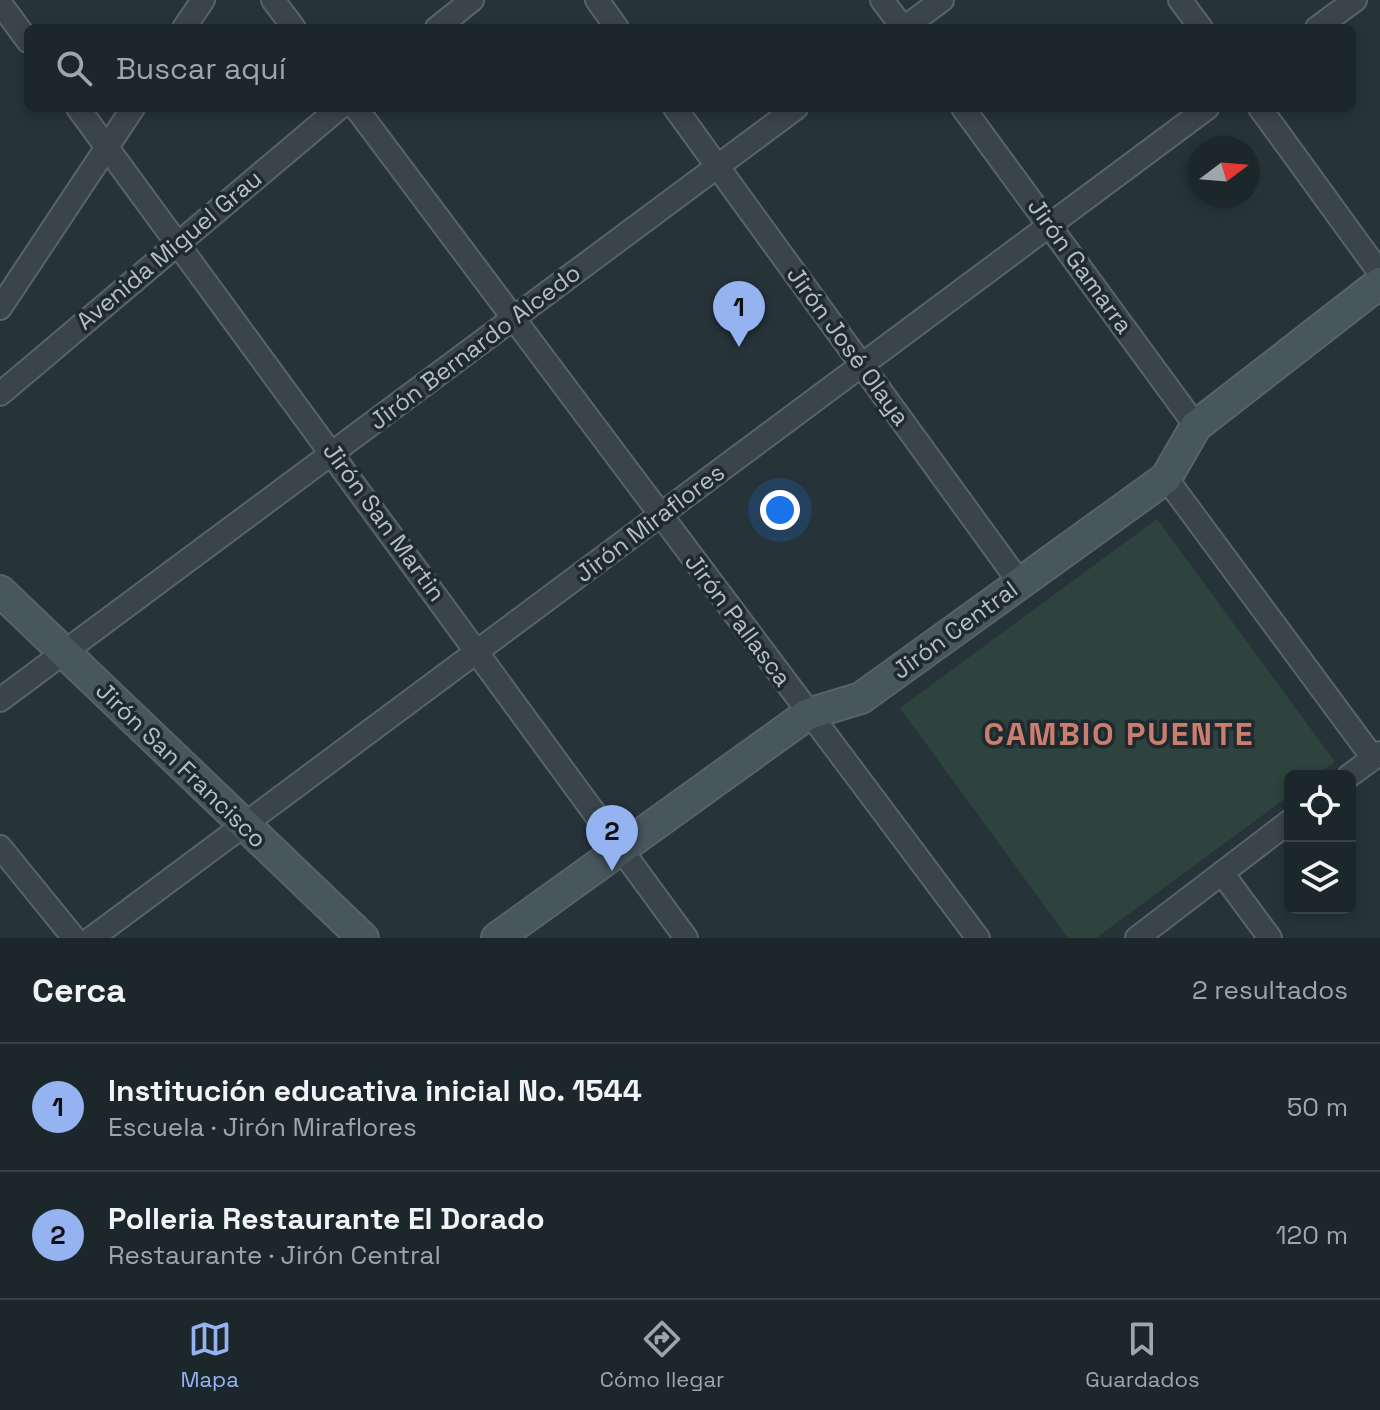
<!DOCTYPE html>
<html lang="es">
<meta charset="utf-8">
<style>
body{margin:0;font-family:"Space Grotesk",sans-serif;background:#252f34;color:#f1f3f6}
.controls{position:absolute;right:24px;bottom:24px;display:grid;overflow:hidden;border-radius:12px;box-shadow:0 4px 12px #0003}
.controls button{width:72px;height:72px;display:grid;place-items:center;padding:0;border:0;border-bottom:2px solid #3a4448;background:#1c272c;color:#f1f3f6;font:40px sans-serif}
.compass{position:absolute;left:1188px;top:136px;width:72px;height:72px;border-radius:50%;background:#1c272c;box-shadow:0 4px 12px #0003;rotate:74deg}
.you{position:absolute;left:780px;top:510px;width:28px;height:28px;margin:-20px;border:6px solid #fff;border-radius:50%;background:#1a73e8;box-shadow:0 0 0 12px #1a73e833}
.badge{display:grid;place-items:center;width:52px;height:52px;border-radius:50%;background:#95b2f1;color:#111;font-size:26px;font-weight:700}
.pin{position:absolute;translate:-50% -66px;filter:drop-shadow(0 2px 4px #0008)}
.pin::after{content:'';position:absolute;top:42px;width:28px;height:24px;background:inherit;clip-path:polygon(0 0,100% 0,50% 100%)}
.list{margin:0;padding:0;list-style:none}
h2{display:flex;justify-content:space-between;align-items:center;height:104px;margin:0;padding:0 32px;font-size:34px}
h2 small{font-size:26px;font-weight:400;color:#a0a5a9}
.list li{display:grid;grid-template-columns:52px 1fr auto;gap:24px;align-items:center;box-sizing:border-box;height:128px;padding:0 32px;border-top:2px solid #3a4448}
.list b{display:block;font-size:30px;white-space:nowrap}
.list p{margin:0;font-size:26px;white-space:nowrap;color:#a0a5a9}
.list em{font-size:26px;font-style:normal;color:#a0a5a9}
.icon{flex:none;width:44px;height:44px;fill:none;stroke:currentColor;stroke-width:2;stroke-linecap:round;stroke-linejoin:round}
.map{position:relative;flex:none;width:1380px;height:938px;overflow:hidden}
.search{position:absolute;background:#1c272c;box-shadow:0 4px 12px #0003;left:24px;right:24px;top:24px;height:88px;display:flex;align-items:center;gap:20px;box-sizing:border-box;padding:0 28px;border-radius:12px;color:#a0a5a9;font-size:30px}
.sheet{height:360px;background:#1c272c}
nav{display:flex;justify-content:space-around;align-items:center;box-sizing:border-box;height:112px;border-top:2px solid #3a4448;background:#1c272c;font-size:22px;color:#a0a5a9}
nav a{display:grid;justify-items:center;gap:4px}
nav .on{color:#95b2f1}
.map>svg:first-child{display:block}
</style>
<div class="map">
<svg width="1380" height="938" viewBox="0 0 1380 938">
<rect width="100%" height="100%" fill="#26343a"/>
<!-- green -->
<polygon fill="#2e433d" points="1157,519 1335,762 1316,776 1290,776 1290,795 1096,938 1068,938 900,708"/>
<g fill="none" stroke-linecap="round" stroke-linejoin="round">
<!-- street casing -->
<g stroke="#586369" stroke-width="26">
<g id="street">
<polyline points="273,0 294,28"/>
<polyline points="597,0 617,28"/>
<polyline points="882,0 903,28"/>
<polyline points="1180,0 1201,28"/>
<polyline points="0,3 28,41"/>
<polyline points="184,28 203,0"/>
<polyline points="437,28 472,0"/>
<polyline points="904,28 942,0"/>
<polyline points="1317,28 1355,0"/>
<polyline points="78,108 686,938"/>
<polyline points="356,108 978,938"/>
<polyline points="675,108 1020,583"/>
<polyline points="963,108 1196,426"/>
<polyline points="1260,108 1380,273"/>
<polyline points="0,308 133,108"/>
<polyline points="0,394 339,108"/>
<polyline points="1166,478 1373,758"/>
<polyline points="0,700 796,108"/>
<polyline points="1349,776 1380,753"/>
<polyline points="0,847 74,938"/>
<polyline points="1222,873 1270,938"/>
<polyline points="92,938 1207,108"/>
<polyline points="1137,938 1290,821"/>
</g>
</g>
<!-- secondary casing -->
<g stroke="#586369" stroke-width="34">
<g id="secondary">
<polyline points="0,591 363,938"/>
<polyline points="497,938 808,714 861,698 1166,478 1196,426 1380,283"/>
</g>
</g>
<!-- street -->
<use href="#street" stroke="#3a454b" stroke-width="22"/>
<!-- secondary -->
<use href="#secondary" stroke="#48565d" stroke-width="30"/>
</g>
<g text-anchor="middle" stroke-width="7" stroke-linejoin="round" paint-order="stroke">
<!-- street labels -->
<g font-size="24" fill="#b5c0c6" stroke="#1f2a30">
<text transform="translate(169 250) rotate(-40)" y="8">Avenida Miguel Grau</text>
<text transform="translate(1080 266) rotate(54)" y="8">Jirón Gamarra</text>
<text transform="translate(848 346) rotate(54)" y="8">Jirón José Olaya</text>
<text transform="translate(475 347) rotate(-37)" y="8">Jirón Bernardo Alcedo</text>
<text transform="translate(384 522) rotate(54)" y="8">Jirón San Martin</text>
<text transform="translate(650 523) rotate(-37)" y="8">Jirón Miraflores</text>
<text transform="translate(738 620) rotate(53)" y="8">Jirón Pallasca</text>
<text transform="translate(955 630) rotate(-36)" y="8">Jirón Central</text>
<text transform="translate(181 765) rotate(44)" y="8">Jirón San Francisco</text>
</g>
<!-- district labels -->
<g font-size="32" font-weight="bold" letter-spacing="2" fill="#c97e6e" stroke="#1f2a30">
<text x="1119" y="745">CAMBIO PUENTE</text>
</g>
</g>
</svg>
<div class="controls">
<button><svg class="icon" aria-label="locate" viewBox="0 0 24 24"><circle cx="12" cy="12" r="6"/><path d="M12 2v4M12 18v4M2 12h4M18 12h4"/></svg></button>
<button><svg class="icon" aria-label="layers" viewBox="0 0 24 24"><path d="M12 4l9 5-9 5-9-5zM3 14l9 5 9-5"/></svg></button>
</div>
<svg class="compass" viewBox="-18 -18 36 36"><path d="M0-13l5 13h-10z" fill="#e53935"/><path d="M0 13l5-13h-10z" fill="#a0a5a9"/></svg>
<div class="you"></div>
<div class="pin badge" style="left:739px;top:347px">1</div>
<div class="pin badge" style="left:612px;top:871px">2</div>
<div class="search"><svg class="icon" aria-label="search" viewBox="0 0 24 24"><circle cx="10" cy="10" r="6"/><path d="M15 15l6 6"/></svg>Buscar aquí</div>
</div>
<section class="sheet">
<h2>Cerca<small>2 resultados</small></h2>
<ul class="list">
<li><span class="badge">1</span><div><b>Institución educativa inicial No. 1544</b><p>Escuela · Jirón Miraflores</p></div><em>50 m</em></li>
<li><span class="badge">2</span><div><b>Polleria Restaurante El Dorado</b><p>Restaurante · Jirón Central</p></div><em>120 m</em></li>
</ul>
</section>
<nav>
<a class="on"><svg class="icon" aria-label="map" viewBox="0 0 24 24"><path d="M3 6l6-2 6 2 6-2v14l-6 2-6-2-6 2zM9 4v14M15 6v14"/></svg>Mapa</a>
<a><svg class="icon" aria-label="directions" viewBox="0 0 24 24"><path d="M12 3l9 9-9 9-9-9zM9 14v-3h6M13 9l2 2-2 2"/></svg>Cómo llegar</a>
<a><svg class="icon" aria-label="saved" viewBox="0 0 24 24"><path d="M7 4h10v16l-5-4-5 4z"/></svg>Guardados</a>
</nav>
